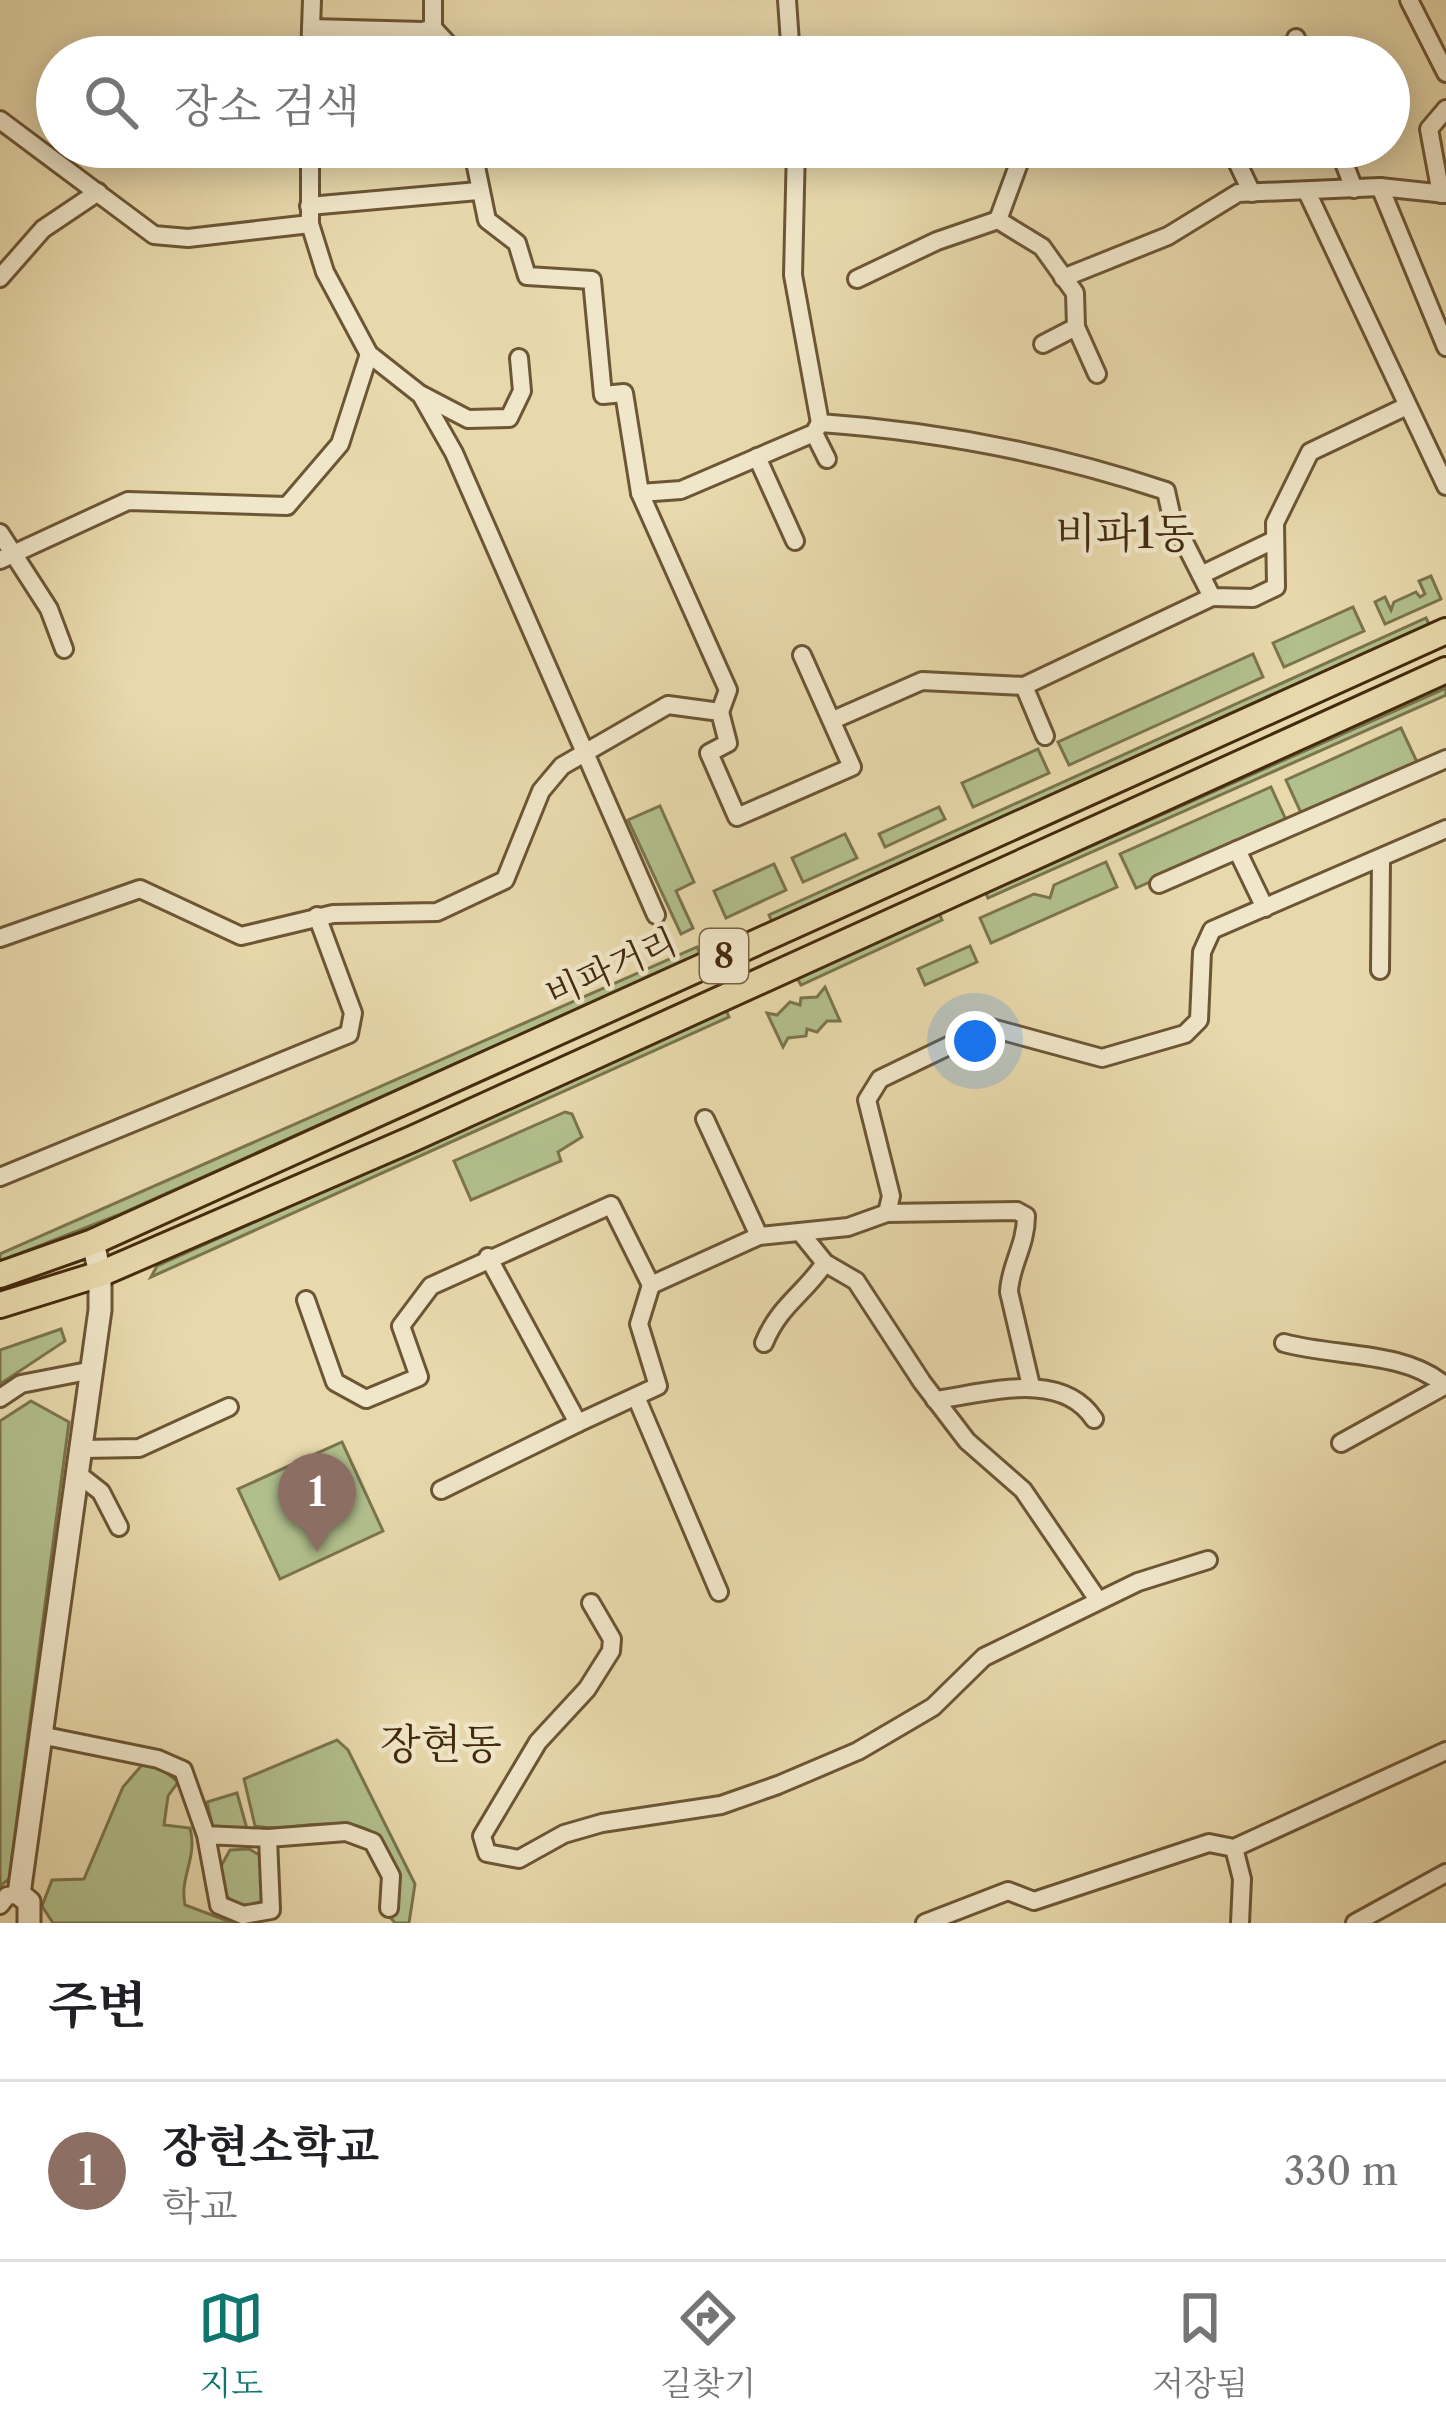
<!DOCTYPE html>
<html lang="ko">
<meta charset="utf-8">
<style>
body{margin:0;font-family:"Libre Caslon Text","Noto Serif KR",serif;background:#f6f6f6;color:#202124}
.you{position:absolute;left:975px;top:1041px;width:42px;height:42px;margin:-30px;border:9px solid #fff;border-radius:50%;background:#1a73e8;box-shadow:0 0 0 18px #1a73e833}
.badge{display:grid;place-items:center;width:78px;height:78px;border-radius:50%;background:#0f766e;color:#fff;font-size:39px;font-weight:700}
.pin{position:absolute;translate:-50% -99px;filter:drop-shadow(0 3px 6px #0008)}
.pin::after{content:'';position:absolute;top:63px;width:42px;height:36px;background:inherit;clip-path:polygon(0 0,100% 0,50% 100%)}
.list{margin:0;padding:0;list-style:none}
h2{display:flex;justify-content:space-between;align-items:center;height:156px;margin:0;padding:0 48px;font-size:51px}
h2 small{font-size:39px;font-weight:400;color:#757577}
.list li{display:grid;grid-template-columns:78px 1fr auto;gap:36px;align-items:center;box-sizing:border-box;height:180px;padding:0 48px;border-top:3px solid #e0e0e0}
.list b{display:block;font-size:45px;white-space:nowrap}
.list p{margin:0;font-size:39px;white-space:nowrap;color:#757577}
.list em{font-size:39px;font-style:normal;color:#757577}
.icon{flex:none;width:66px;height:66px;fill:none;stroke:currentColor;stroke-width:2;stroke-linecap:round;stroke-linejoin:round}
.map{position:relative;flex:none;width:1446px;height:1923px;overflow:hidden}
.search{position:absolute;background:#fff;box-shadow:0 6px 30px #0003;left:36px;right:36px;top:36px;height:132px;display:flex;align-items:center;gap:30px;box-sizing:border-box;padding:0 42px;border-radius:66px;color:#757577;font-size:45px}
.sheet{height:336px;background:#fff}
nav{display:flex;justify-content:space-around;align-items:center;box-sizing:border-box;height:168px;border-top:3px solid #e0e0e0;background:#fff;font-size:33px;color:#757577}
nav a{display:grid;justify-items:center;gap:6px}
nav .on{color:#0f766e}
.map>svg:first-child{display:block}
</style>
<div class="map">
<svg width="1446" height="1923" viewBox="0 0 1446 1923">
<rect width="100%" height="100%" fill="#e8d9ac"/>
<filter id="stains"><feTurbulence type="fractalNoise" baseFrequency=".00167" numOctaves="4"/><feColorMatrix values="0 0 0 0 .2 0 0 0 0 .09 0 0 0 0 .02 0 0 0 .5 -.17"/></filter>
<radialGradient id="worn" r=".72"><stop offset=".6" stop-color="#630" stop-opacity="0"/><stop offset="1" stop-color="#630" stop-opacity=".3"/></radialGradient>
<!-- green -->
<g fill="#b2c08d" stroke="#7b754d" stroke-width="3">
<polygon points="1431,576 1441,599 1385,624 1375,602 1385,597 1391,610 1394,602 1416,592 1420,597 1425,594 1419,581"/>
<polygon points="1353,607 1364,631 1284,667 1273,643"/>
<polygon points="1426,618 1430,626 772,922 769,915"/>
<polygon points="1253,654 1263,677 1069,765 1058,742"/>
<polygon points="1446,688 1446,695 988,898 986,893"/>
<polygon points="1401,728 1417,762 1302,815 1286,780"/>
<polygon points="1038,749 1049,773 973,807 962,783"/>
<polygon points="1271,787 1287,822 1136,888 1120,854"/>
<polygon points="660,806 694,882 676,891 693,928 681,934 628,820"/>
<polygon points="939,807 945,819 885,847 879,834"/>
<polygon points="845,834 857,858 803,882 792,858"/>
<polygon points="1106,862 1117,887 991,943 980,918 1034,894 1050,898 1054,885"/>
<polygon points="774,864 786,890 726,918 714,891"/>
<polygon points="939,913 942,920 801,985 797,978"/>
<polygon points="970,946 977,962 925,985 918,969"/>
<polygon points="697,947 700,954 118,1215 0,1261 0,1254"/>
<polygon points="825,987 840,1021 827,1021 817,1032 807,1029 806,1036 788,1038 783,1047 767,1013 777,1015 790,1002 800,1005 801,998 817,997"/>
<polygon points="726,1010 729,1017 151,1277 157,1266"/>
<polygon points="565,1112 572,1114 582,1137 558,1152 561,1161 471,1200 454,1161"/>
<polygon points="61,1329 65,1341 0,1384 0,1350"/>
<polygon points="31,1401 69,1422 9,1879 0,1886 0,1421"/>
<polygon points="342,1442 383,1531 280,1579 238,1489"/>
<path d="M 337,1740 L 348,1750 L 415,1884 L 409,1923 L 395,1923 L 389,1916 L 397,1901 C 392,1883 390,1861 382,1845 C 365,1806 289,1834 255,1826 L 244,1779 Z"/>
<path d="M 142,1765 L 157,1765 L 178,1782 L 168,1796 L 164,1825 L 190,1828 C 198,1858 179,1877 185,1905 L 233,1923 L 53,1923 L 42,1906 L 52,1880 L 84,1879 L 123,1787 Z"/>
<polygon points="237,1793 247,1829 213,1829 207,1802"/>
<polygon points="230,1850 249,1849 263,1857 261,1905 238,1905 226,1896 220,1868"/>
</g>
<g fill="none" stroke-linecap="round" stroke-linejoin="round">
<!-- minor casing -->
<g stroke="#6d5635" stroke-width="22">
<g id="minor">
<polyline points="787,0 791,57"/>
<polyline points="1409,0 1446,73"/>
<polyline points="311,28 423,31 433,28 433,0"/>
<polyline points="433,28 460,57"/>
<polyline points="1296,38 1303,57"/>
<polyline points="459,52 553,49"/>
<polyline points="310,57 312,0"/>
<polyline points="1336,57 1356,49"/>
<polyline points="0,120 154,235 188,238 310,224"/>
<polyline points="310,147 310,224 325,272 369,354 421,395 454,453 656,915"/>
<polyline points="472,147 487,220 517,243 527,276 592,280 603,395 624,393 640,493 728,690 720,712"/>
<path d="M 796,147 L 793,275 L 820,423 C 936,431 1055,454 1166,491 L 1172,518 L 1212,597 L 1253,598 L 1276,587 L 1275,523 L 1310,452 L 1407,406"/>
<polyline points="1230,147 1252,193"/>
<polyline points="1338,147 1354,189"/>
<polyline points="1380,187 1446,347"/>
<polyline points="1307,192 1446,486"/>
<polyline points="1441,194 1429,129 1446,109"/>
<polyline points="309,206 478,191"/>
<polyline points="998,220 1019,163 1018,147"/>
<polyline points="0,278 43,229 98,192"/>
<polyline points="1063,278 1168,236 1238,193 1380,187 1446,194"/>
<polyline points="857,279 937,241 998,220 1042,247 1075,293 1076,327 1097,374"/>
<polyline points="1043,344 1076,327"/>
<polyline points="422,395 468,419 509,418 522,391 519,358"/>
<polyline points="814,433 827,459"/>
<polyline points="757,457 795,541"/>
<polyline points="640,493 681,490 814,433 820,423"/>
<polyline points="0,533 49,609 64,649"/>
<polyline points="0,560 128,501 287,506 340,444 369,354"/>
<polyline points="1201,575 1272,541"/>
<polyline points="833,720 922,681 1024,686"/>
<polyline points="1045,736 1024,686 1212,597"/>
<polyline points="1237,850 1265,908"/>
<polyline points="1159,884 1446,759"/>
<polyline points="0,938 140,889 241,936 333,914 437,912 505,880 541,791 562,766 668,705 720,712 728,743 709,753 737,817 852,767 802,655"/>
<polyline points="1380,970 1381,861"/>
<polyline points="705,1119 759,1236"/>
<polyline points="0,1177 349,1034 353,1013 317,916"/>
<path d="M 887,1213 L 1017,1211 L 1026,1216 C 1026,1246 1010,1265 1009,1292 L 1031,1386"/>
<polyline points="800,1232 825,1263 856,1281 922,1382 967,1441 1023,1490 1098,1600"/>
<polyline points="488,1257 578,1423 658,1386 639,1324 651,1285"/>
<polyline points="306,1300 335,1382 366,1399 419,1377 401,1326 431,1286 611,1205 651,1285 759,1236 848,1227 887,1213 891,1196 867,1100 880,1079 988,1027 1102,1058 1185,1034 1199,1020 1202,952 1212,930 1446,829"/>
<path d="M 764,1343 C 779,1306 803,1295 825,1263"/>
<path d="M 1284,1343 C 1335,1357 1404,1351 1443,1384"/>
<polyline points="0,1398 21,1384 93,1370"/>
<polyline points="637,1399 719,1592"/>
<path d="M 935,1400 C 987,1393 1061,1369 1094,1419"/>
<polyline points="1341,1443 1446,1385"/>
<polyline points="82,1449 139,1448 229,1407"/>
<polyline points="78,1474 101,1492 119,1527"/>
<polyline points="441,1490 578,1423"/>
<polyline points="591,1603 612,1639 611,1651 587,1689 538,1742 482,1836 487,1853 519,1859 564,1834 602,1823 721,1805 778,1785 858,1751 933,1707 984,1657 1138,1582 1208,1560"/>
<polyline points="45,1736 158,1759 183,1770 206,1835 219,1905 243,1915 271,1910 268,1838 206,1835"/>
<polyline points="268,1838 346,1832 373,1842 391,1876 389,1908"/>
<polyline points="1234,1848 1242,1879 1240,1923"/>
<polyline points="0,1905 7,1896 19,1894"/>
<polyline points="925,1923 1008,1891 1034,1901 1209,1843 1234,1848 1446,1751"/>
<polyline points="1355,1923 1446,1873"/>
</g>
</g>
<!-- tertiary casing -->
<g stroke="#6d5635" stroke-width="27">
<polyline id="tertiary" points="29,1923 29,1902 19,1894 100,1310 100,1274 93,1242"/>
</g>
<!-- primary casing -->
<g stroke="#442a0d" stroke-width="30">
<g id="primary">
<polyline points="0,1275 93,1242 1446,631"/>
<polyline points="0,1305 100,1274 412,1139 1446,670"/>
</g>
</g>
<!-- minor -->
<use href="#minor" stroke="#f0e6c9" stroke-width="16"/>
<!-- tertiary -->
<use href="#tertiary" stroke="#f0e6c9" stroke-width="21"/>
<!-- primary -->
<use href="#primary" stroke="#e8d9ac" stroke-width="24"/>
</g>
<g text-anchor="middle" stroke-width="9" stroke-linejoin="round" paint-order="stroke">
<!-- shield labels -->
<rect fill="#f0e6c9" stroke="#786245" stroke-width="3" x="700" y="929" width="48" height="54" rx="9"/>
<g font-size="33" font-weight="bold" fill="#442a0d">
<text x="724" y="968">8</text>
</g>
<!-- street labels -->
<g font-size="36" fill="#442a0d" stroke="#f0e6c9">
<text transform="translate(611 967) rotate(-24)" y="13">비파거리</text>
</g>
<!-- quarter labels -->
<g font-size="42" fill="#442a0d" stroke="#f0e6c9">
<text x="1125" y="548">비파1동</text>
<text x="441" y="1759">장현동</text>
</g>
</g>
<rect width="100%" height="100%" filter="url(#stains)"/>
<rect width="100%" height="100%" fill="url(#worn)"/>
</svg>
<div class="you"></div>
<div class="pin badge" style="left:317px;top:1552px;background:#8d6e63">1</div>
<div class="search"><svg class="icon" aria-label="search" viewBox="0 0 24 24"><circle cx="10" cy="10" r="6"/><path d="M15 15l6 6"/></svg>장소 검색</div>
</div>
<section class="sheet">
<h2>주변<small></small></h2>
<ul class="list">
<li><span class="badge" style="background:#8d6e63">1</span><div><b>장현소학교</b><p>학교</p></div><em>330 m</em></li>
</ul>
</section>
<nav>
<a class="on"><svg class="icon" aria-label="map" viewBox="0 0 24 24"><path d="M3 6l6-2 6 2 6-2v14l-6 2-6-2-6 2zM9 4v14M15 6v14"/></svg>지도</a>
<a><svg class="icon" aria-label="directions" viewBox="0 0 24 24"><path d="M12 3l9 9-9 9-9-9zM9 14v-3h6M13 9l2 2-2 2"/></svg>길찾기</a>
<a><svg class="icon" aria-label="saved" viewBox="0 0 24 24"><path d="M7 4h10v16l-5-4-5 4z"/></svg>저장됨</a>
</nav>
